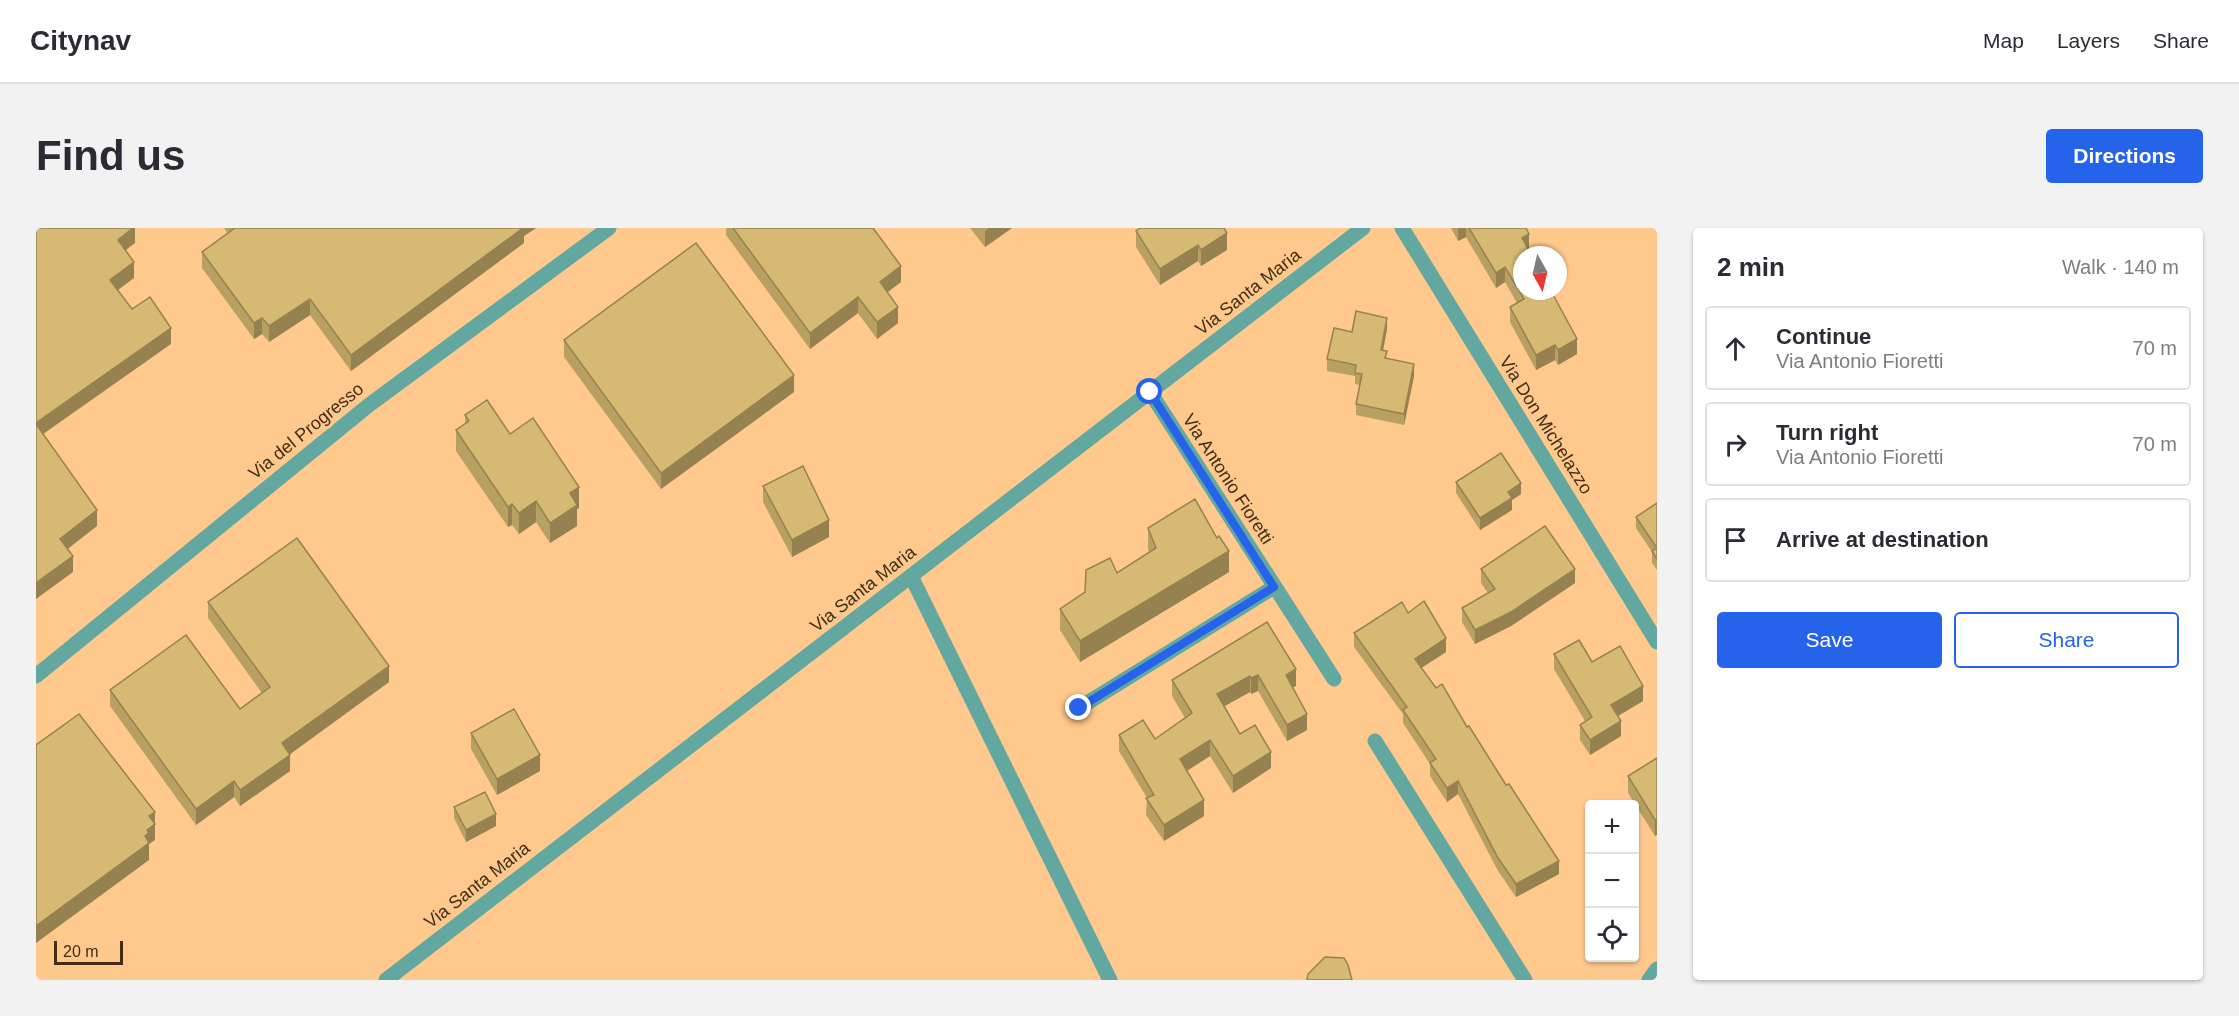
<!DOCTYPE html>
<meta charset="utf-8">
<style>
body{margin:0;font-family:Arial,sans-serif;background:#f2f2f3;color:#2b2b33}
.controls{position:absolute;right:18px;bottom:18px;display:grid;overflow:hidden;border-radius:6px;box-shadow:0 2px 4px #0004}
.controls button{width:54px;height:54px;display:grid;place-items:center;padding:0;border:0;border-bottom:2px solid #e1e1e2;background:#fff;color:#2b2b33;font:30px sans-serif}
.compass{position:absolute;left:1477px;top:18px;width:54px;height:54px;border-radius:50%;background:#fff;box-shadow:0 2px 4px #0004;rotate:172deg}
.scale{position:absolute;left:18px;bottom:15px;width:69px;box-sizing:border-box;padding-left:6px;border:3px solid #432d15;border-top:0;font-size:16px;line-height:21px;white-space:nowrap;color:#432d15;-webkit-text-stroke:4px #ffc88c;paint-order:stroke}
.stop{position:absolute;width:18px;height:18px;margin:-14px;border:4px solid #2563eb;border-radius:50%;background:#fff}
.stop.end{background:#2563eb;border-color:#fff;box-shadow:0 2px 6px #0008}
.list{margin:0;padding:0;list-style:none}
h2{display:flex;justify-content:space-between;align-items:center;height:78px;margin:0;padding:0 24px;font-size:26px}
h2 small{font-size:20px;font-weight:400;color:#7c7c81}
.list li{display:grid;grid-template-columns:39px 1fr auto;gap:18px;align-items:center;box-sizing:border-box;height:84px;margin:0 12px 12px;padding:0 12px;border:2px solid #e1e1e2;border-radius:6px}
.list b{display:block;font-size:22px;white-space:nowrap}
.list p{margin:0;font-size:20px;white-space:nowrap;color:#7c7c81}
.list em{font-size:20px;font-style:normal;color:#7c7c81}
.actions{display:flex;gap:12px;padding:18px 24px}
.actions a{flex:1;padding:14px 0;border:2px solid #2563eb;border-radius:6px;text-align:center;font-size:21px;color:#2563eb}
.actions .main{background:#2563eb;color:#fff}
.icon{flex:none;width:33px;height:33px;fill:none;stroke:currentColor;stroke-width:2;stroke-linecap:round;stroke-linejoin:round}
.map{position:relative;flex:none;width:1621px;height:752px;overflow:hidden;border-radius:6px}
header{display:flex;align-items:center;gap:36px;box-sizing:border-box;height:84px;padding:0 30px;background:#fff;border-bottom:2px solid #e1e1e2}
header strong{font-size:28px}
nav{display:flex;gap:33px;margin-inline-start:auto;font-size:21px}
.intro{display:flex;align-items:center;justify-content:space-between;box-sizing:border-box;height:144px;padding:0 36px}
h1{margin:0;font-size:42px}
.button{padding:15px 27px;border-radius:6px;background:#2563eb;color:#fff;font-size:21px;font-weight:700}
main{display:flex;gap:36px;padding:0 36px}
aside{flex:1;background:#fff;border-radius:6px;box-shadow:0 2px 4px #0004}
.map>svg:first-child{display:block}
</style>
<header>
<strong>Citynav</strong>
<nav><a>Map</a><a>Layers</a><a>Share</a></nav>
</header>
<div class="intro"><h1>Find us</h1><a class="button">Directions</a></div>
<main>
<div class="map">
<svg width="1621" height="752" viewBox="0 0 1621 752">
<rect width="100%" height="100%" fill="#ffc88c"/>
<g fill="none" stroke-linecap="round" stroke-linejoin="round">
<!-- minor -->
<g stroke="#63a7a1" stroke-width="15">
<polyline points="1366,0 1621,414"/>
<polyline points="1114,164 1298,451"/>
<polyline points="875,348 1074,752"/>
<polyline points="0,448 333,177 573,0"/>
<polyline points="1043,480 1238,359"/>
<polyline points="1339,513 1489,752"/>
<polyline points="350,752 1327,0"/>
<polyline points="1613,752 1621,741"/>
</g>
</g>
<!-- wall -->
<g fill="#b89f62">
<polygon points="188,0 500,0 488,8 488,15 315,143 274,87 233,114 226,106 218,111 166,40 166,24 192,6"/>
<polygon points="690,0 837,0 865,54 851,64 862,95 841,111 822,85 774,121 690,7"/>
<polygon points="934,0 976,0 949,19"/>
<polygon points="1415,0 1490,0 1493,21 1486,27 1541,126 1522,137 1519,132 1500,142 1474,94 1474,79 1481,75 1469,54 1460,60 1430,9 1422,13"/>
<polygon points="1100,3 1191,22 1165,38 1162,33 1124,57 1100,19"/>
<polygon points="1351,101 1347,122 1351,131 1378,148 1368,197 1320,187 1320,176 1324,157 1319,156 1319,148 1291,143 1291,131 1316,104"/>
<polygon points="528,112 758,164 625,261 528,129"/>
<polygon points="429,187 474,206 543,280 541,281 541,298 514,315 500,294 483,306 476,297 472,299 420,223 420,202 429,196"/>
<polygon points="1420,254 1485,266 1476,272 1476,282 1444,302 1420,265"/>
<polygon points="727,258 793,309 756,329 727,274"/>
<polygon points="1621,275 1621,342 1616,335 1616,324 1600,300 1600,289"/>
<polygon points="1112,300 1193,344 1044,434 1024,402 1024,381 1113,324 1112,321"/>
<polygon points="1445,341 1539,355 1475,398 1439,416 1426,394 1426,380 1452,365 1445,355"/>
<polygon points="172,374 353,454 254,526 254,543 204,578 198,569 160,597 74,478 74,462 204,481 226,465 172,390"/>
<polygon points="1372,385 1410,424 1385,440 1400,460 1431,499 1523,646 1480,669 1462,643 1422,566 1411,574 1394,548 1394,536 1367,495 1367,486 1318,419 1318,405"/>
<polygon points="1231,394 1260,458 1257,459 1271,502 1251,513 1222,463 1215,466 1214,464 1189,478 1204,506 1235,540 1197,565 1174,528 1151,543 1168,588 1128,613 1110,587 1111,570 1083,523 1083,507 1119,511 1149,490 1136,468 1136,452"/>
<polygon points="1518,426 1556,434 1607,473 1582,488 1585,508 1554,527 1544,512 1544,497 1549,493 1518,441"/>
<polygon points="435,505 504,543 461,567 435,521"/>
<polygon points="1621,530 1619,608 1592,565 1592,548"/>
<polygon points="418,579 460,598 430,614 418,590"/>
</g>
<!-- shaded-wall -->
<g fill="#968250">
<polygon points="97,0 99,0 99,15 82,28 82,12"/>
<polygon points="485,0 500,0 488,8 488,15 315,143 315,127"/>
<polygon points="953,0 976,0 949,19 949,3"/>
<polygon points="1422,0 1430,0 1430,9 1422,13"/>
<polygon points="1191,5 1191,22 1165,38 1165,22"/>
<polygon points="1493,6 1493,21 1486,25 1486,10"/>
<polygon points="1162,17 1162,33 1124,57 1124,41"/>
<polygon points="98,34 98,50 74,68 74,52"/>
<polygon points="865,38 865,54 844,70 844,54"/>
<polygon points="1469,39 1469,54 1460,60 1460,45"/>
<polygon points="822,69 822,85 774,121 774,105"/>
<polygon points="274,71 274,87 233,114 233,98"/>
<polygon points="862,79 862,95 841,111 841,94"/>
<polygon points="226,90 226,106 218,111 218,95"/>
<polygon points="1351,90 1351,101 1345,133 1345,122"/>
<polygon points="135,100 135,116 0,211 0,195"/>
<polygon points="1541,111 1541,126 1522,137 1522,122"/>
<polygon points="1519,117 1519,132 1500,142 1500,127"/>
<polygon points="1378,136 1378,148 1368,197 1368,186"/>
<polygon points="758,147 758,164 625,261 625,245"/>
<polygon points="1485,255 1485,266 1476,272 1476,282 1444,302 1444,290 1472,264"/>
<polygon points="543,259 543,280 541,281 541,298 514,315 514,295 534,265"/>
<polygon points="500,273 500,294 483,306 483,285"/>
<polygon points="476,276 476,297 472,299 472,279"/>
<polygon points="61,282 61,298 24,327 24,311"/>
<polygon points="793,292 793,309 756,329 756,312"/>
<polygon points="1193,323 1193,344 1044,434 1044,413"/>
<polygon points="37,328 37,344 0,371 0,355"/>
<polygon points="1539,341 1539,355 1475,398 1439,416 1439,402"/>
<polygon points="1410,410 1410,424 1379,444 1379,431"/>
<polygon points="353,438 353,454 246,532 246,515"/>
<polygon points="1260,441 1260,458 1250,463 1250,447"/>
<polygon points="1222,447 1222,463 1215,466 1215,450"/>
<polygon points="1214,448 1214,464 1181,482 1181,466"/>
<polygon points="1607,458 1607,473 1575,492 1575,477"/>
<polygon points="1271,486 1271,502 1251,513 1251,497"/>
<polygon points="1585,493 1585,508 1554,527 1554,512"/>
<polygon points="1174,512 1174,528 1144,547 1144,531"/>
<polygon points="1235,524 1235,540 1197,565 1197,548"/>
<polygon points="254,527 254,543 204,578 204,562"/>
<polygon points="504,527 504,543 461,567 461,551"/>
<polygon points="198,553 198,569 160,597 160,581"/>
<polygon points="1422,553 1422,566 1411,574 1411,560"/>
<polygon points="1168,572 1168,588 1128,613 1128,597"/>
<polygon points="119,584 119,612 113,616 113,632 0,715 0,698 109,608 113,588"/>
<polygon points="460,586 460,598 430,614 430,602"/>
<polygon points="1621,591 1621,607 1619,608 1619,592"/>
<polygon points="1523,633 1523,646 1480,669 1480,656"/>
</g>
<!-- building -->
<g fill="#d6b972" stroke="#968250" stroke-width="1.5">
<polygon points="3,0 97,0 82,12 98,34 74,52 96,81 114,69 135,100 0,195 0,2"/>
<polygon points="199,0 487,0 315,127 274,71 233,98 226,90 218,95 166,24"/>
<polygon points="697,0 837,0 865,38 844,54 862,79 841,94 822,69 774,105"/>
<polygon points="1104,0 1188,0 1191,5 1165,22 1162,17 1124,41 1100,3"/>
<polygon points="1433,0 1490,0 1493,6 1486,10 1496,27 1486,27 1486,63 1515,63 1541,111 1522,122 1519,117 1500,127 1474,79 1488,71 1469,39 1460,45"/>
<polygon points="660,15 758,147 625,245 528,112"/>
<polygon points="1320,83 1351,90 1345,122 1351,123 1349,130 1378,136 1368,186 1320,176 1326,146 1319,145 1320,137 1291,131 1298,100 1316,104"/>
<polygon points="451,172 474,206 497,190 543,259 534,265 541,277 514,295 500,273 483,285 476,276 472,279 420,202 433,193 429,187"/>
<polygon points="0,196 61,282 24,311 37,328 0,355"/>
<polygon points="1465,225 1485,255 1472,264 1476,270 1444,290 1420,254"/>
<polygon points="767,238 793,292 756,312 727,258"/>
<polygon points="1159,271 1181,310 1183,308 1193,323 1044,413 1024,381 1049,364 1050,342 1074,330 1081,345 1120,320 1112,300"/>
<polygon points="1621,275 1621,331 1616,323 1621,320 1600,289"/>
<polygon points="1509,298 1539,341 1475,384 1439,402 1426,380 1459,361 1445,341"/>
<polygon points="261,310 353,438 246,515 254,527 204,562 198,553 160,581 74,462 150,407 204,481 234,459 172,374"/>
<polygon points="1388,373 1410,410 1379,431 1400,460 1406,456 1431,499 1433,498 1470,557 1473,556 1523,633 1480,656 1462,630 1422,553 1411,560 1394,535 1400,531 1367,482 1371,479 1318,405 1366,374 1372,385"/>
<polygon points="1231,394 1260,441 1250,447 1271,486 1251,497 1222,447 1215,450 1214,448 1181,466 1204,506 1219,497 1235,524 1197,548 1174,512 1144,531 1168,572 1128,597 1110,570 1118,567 1083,507 1107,492 1119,511 1156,485 1136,452"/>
<polygon points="1543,412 1556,434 1584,418 1607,458 1575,477 1585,493 1554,512 1544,497 1556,489 1518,426"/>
<polygon points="478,481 504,527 461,551 435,505"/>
<polygon points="43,486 119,584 113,588 119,596 111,602 113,605 109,608 113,615 0,698 0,517"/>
<polygon points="1621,530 1621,591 1619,592 1592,548"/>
<polygon points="449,564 460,586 430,602 418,579"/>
<polygon points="1289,729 1308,730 1312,737 1316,752 1271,752 1272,746"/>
</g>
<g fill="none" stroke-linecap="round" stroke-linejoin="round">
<!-- route -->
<polyline stroke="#2563eb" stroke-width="8" points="1043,480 1238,359 1114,164"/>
</g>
<g text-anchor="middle" stroke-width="6" stroke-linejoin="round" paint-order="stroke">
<!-- street labels -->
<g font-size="18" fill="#432d15" stroke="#ffc88c">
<text transform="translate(1212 64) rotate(-38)" y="6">Via Santa Maria</text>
<text transform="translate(1510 197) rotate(58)" y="6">Via Don Michelazzo</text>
<text transform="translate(270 203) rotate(-39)" y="6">Via del Progresso</text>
<text transform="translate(1192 251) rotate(57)" y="6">Via Antonio Fioretti</text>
<text transform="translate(827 361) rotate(-38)" y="6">Via Santa Maria</text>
<text transform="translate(441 657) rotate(-38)" y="6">Via Santa Maria</text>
</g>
</g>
</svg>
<div class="controls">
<button>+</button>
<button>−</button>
<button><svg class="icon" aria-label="locate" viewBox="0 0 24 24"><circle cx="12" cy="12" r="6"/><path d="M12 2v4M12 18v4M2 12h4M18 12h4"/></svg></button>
</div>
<svg class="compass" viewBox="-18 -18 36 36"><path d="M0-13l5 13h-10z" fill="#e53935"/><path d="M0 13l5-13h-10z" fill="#7c7c81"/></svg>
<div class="scale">20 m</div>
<div class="stop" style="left:1114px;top:164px"></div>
<div class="stop end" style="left:1043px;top:480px"></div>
</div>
<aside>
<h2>2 min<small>Walk · 140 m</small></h2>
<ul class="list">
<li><svg class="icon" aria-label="ahead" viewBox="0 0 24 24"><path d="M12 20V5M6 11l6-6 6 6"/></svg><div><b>Continue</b><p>Via Antonio Fioretti</p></div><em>70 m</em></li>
<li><svg class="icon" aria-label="right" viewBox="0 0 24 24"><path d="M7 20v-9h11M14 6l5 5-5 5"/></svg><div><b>Turn right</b><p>Via Antonio Fioretti</p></div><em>70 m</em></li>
<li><svg class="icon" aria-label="arrive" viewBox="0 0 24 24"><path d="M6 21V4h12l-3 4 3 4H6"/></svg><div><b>Arrive at destination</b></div></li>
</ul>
<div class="actions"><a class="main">Save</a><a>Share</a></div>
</aside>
</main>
